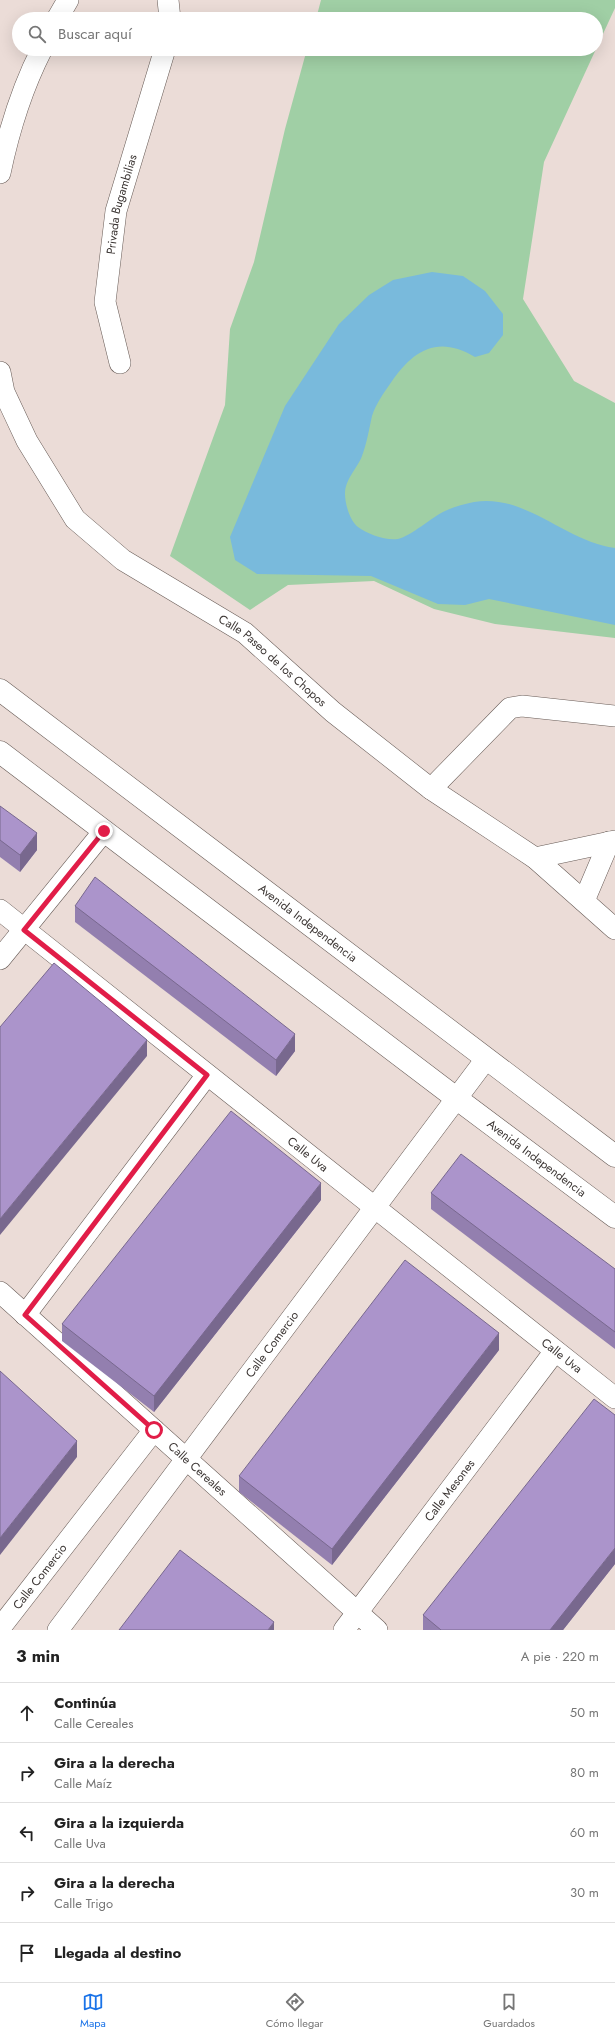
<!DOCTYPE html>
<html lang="es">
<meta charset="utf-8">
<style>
body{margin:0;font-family:Jost,sans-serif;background:#f6f6f6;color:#222}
.stop{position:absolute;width:12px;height:12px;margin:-9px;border:3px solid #e11d48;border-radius:50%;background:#fff}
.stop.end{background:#e11d48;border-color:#fff;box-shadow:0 1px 4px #0008}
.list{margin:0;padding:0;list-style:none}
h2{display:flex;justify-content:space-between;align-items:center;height:52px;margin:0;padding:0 16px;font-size:17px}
h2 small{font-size:13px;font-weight:400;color:#767676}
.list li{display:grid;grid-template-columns:26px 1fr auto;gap:12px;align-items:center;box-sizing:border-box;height:60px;padding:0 16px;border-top:1px solid #e0e0e0}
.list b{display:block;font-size:15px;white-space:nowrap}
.list p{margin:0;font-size:13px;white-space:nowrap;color:#767676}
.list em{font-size:13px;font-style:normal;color:#767676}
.icon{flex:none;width:22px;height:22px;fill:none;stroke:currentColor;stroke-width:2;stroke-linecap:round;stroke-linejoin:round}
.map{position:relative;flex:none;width:615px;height:1630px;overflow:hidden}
.search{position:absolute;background:#fff;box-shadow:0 4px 16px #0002;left:12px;right:12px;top:12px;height:44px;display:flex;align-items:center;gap:10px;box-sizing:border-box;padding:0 14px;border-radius:22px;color:#767676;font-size:15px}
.sheet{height:352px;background:#fff}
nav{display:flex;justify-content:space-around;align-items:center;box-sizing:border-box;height:56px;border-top:1px solid #e0e0e0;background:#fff;font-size:11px;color:#767676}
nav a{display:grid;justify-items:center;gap:2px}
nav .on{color:#1a73e8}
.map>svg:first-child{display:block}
</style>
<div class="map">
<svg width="615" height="1630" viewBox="0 0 615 1630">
<rect width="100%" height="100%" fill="#ebdcd7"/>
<!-- green -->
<g fill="#a0cfa5">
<polygon points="321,0 615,0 615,8 596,49 596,19 316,19"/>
<polygon points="307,49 596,49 544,162 523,299 574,381 615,403 615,638 495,624 434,609 374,581 288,585 250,610 170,556 225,405 230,329 254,262 285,129"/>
</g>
<!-- water -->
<path fill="#79badc" d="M 432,272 L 463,276 L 485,291 L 503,314 L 503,335 L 489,353 L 475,357 C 437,334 412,351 390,384 C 383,394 376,404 372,416 C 369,429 367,443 362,456 C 357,469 345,479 345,494 C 345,504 350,521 358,527 C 367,534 386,541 398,539 C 411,536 432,517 445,511 C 453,507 465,504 474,502 C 525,493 566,542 615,548 L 615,625 L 489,599 L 465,605 L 438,604 L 371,576 L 257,574 L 235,560 L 230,537 L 285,406 L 339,324 L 369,295 L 393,280 Z"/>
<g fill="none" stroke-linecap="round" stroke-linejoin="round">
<!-- street casing -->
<g stroke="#685c57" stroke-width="22">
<g id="street">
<polyline points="168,0 170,19"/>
<polyline points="57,19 68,0"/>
<path d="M 0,173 C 9,130 22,88 42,49"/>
<path id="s1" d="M 120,363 L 105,302 L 116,211 L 165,49"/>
<path id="s2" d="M 0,372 L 4,392 L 27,441 L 75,519 L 123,560 L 245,633 L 333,712 L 431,789 L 535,858 L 615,929"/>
<polyline points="431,789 510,708 522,706 615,716"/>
<polyline points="535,858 615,841"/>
<polyline points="584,901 609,842"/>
<path id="s3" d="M 0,910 L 615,1398"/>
<polyline points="0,959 104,831"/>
<path id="s4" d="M 0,1292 L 377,1630"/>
<polyline points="25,1315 207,1075"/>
<path id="s5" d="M 0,1628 L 154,1430"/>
<path id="s6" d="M 58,1630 L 486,1059"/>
<path id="s7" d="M 344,1630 L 555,1351"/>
</g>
</g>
<!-- secondary casing -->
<g stroke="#685c57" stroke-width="23">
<g id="secondary">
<path id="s8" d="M 0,690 L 615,1156"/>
<path id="s9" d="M 0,752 L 456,1098 L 615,1217"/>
</g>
</g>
<!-- street -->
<use href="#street" stroke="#fff" stroke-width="21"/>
<!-- secondary -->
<use href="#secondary" stroke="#fff" stroke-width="22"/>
</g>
<!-- wall -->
<g fill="#937faf">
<polygon points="0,806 37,850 20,872 0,857"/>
<polygon points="75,906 295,1051 276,1076 75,922"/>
<polygon points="431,1193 615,1269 615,1349 431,1209"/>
<polygon points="321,1200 154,1412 62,1341 62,1324"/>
<polygon points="499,1350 332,1565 239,1492 239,1476"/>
<polygon points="615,1564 563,1630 423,1630 423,1615"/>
</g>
<!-- shaded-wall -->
<g fill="#78688e">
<polygon points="37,833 37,850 20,872 20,855"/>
<polygon points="295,1034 295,1051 276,1076 276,1060"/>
<polygon points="147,1040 147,1056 0,1235 0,1219"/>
<polygon points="321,1183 321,1200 154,1412 154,1396"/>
<polygon points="499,1333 499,1350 332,1565 332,1549"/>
<polygon points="77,1441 77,1457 0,1555 0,1538"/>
<polygon points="615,1548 615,1564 563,1630 550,1630"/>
<polygon points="274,1622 274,1630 268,1630"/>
</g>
<!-- building -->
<g fill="#ab94cb" stroke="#78688e">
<polygon points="0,806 37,833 20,855 0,840"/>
<polygon points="95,877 295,1034 276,1060 75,906"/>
<polygon points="54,963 147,1040 0,1219 0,1027"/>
<polygon points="231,1111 321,1183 154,1396 62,1324"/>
<polygon points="461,1154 615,1269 615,1332 431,1193"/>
<polygon points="405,1260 499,1333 332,1549 239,1476"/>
<polygon points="0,1371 77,1441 0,1538"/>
<polygon points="594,1399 615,1415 615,1548 550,1630 441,1630 423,1615"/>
<polygon points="180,1550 274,1622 268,1630 119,1630"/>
</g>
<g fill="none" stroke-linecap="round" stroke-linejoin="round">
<!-- route -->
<polyline stroke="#e11d48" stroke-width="5" points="104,831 24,930 207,1075 25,1315 154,1430"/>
</g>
<g text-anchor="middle" stroke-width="3" stroke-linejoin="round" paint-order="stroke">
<!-- street labels -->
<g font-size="12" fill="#3b3533" stroke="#fff">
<text dy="4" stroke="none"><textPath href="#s1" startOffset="162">Privada Bugambilias</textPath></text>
<text dy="4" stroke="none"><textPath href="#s2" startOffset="410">Calle Paseo de los Chopos</textPath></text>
<text dy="4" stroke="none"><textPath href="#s8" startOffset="386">Avenida Independencia</textPath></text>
<text dy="4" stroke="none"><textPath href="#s3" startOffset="393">Calle Uva</textPath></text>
<text dy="4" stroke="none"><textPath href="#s9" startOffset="673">Avenida Independencia</textPath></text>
<text dy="4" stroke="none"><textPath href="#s6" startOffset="357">Calle Comercio</textPath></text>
<text dy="4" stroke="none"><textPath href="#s3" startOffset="717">Calle Uva</textPath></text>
<text dy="4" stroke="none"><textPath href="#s4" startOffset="265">Calle Cereales</textPath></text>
<text dy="4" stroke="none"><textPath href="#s7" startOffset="175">Calle Mesones</textPath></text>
<text dy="4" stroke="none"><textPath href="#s5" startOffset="65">Calle Comercio</textPath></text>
</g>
</g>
</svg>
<div class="stop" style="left:154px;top:1430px"></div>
<div class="stop end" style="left:104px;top:831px"></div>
<div class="search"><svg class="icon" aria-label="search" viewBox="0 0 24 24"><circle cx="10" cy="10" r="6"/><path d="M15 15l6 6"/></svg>Buscar aquí</div>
</div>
<section class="sheet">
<h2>3 min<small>A pie · 220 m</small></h2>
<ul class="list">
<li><svg class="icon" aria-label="ahead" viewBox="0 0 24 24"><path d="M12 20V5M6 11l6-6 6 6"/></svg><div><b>Continúa</b><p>Calle Cereales</p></div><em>50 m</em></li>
<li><svg class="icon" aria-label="right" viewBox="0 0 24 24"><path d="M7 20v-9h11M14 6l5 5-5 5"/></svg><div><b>Gira a la derecha</b><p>Calle Maíz</p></div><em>80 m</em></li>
<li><svg class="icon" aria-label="left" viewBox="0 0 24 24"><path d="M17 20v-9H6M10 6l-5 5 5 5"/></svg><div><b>Gira a la izquierda</b><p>Calle Uva</p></div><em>60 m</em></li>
<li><svg class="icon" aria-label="right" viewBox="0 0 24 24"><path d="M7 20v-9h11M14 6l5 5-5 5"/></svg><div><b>Gira a la derecha</b><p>Calle Trigo</p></div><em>30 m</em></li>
<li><svg class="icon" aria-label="arrive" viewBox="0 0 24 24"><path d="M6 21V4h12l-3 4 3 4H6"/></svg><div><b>Llegada al destino</b></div></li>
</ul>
</section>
<nav>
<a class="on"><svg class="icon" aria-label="map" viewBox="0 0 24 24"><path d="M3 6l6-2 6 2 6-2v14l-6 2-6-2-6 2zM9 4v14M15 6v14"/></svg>Mapa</a>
<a><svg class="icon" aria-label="directions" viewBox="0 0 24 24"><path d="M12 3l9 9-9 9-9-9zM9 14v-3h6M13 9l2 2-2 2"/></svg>Cómo llegar</a>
<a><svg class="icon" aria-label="saved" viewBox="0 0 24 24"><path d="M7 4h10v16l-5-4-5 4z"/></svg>Guardados</a>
</nav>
